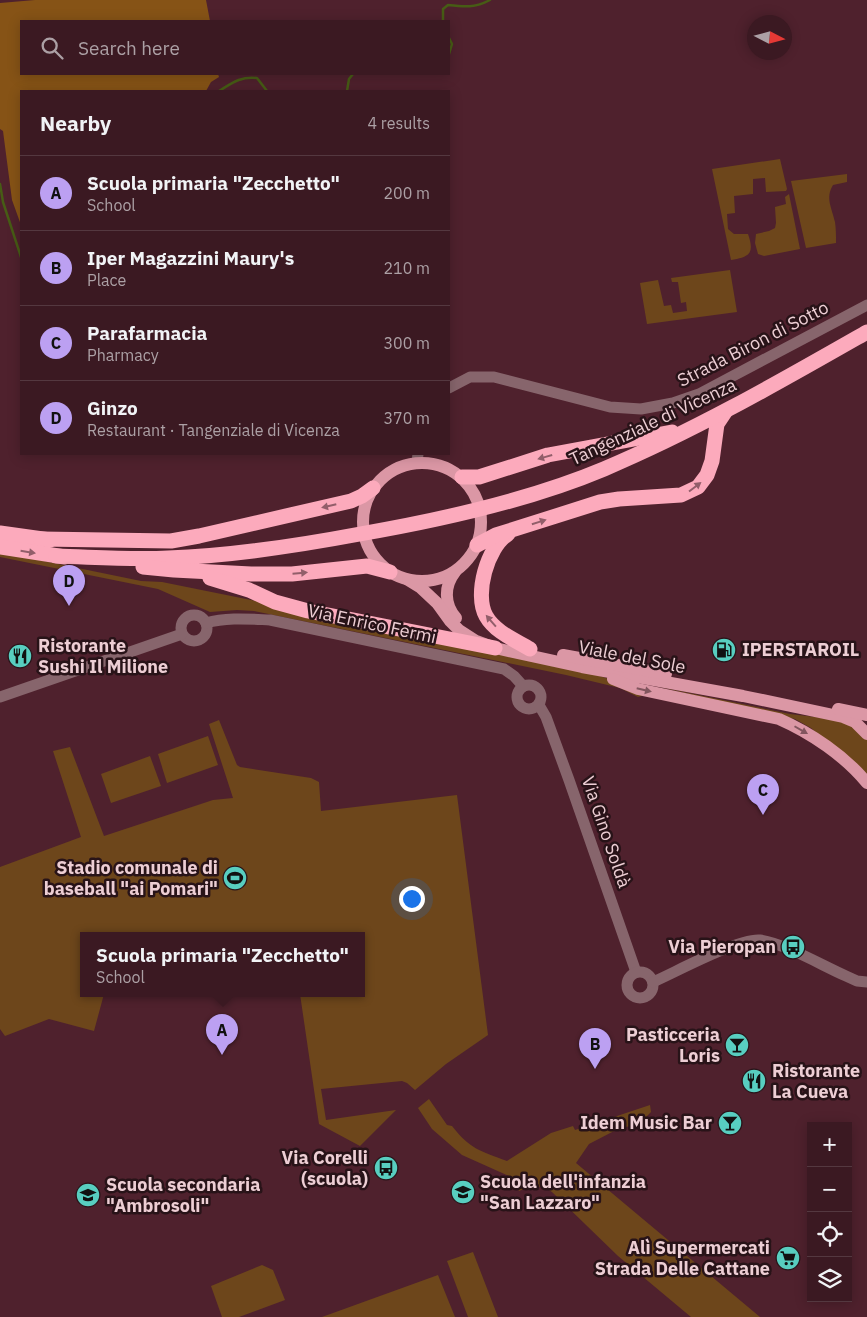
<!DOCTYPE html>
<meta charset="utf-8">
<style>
body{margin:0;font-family:"IBM Plex Sans",sans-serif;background:#46262f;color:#f1f3f6}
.controls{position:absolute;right:15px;bottom:15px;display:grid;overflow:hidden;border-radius:0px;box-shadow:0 2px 12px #0003}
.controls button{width:45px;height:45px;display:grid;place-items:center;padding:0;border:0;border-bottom:1px solid #543840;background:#3b1922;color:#f1f3f6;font:25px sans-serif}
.compass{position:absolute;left:747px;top:15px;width:45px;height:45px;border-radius:50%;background:#3b1922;box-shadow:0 2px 12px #0003;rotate:96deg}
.you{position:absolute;left:411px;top:898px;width:18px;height:18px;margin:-12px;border:4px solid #fff;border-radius:50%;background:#1a73e8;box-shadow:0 0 0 8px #1a73e833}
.badge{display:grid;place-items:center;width:32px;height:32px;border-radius:50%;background:#bca0f2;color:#111;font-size:16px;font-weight:700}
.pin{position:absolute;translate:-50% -41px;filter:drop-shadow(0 1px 2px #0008)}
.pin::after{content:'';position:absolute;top:26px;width:18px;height:15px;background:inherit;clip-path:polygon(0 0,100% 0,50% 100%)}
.popup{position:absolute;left:80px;top:932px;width:285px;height:65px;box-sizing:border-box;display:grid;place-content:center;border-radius:0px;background:#3b1922;filter:drop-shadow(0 1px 4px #0005);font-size:16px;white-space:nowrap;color:#aca0a5}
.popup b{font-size:19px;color:#f1f3f6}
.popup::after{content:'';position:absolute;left:50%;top:100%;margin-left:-10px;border:10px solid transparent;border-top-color:#3b1922}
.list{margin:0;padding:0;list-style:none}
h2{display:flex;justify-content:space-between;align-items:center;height:65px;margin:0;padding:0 20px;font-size:21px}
h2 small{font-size:16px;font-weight:400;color:#aca0a5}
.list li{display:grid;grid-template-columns:32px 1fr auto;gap:15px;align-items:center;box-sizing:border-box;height:75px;padding:0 20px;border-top:1px solid #543840}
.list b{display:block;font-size:19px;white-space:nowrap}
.list p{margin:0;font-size:16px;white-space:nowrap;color:#aca0a5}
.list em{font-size:16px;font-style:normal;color:#aca0a5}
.icon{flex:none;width:28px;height:28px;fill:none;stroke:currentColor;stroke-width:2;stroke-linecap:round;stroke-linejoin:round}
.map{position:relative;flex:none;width:867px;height:1317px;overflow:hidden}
.search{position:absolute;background:#3b1922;box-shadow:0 2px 12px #0003;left:20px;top:20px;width:430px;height:55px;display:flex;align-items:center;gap:12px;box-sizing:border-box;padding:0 18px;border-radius:0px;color:#aca0a5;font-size:19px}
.panel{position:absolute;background:#3b1922;box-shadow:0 2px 12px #0003;left:20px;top:90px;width:430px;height:365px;border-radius:0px}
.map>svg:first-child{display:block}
</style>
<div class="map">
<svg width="867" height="1317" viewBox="0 0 867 1317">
<rect width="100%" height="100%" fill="#4f212d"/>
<!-- green -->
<g fill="#6d461b">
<path d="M 780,159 L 787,189 L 786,191 L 766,192 L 765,178 L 753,179 L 753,194 L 734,196 L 735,213 L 727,214 L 728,229 L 734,234 L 748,234 C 755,254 749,257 731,260 L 712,169 Z"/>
<path d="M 847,174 L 847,182 L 833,185 C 825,198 832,208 835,222 C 836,229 836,236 836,243 L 806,248 L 791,181 Z"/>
<polygon points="789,194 800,249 764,256 758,254 755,243 756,234 769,231 775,228 776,223 775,207 786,204 785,197"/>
<polygon points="730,270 737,312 647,324 640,283 658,280 664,306 671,305 673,313 687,311 686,302 681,303 678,282 672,282 671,278"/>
<polygon points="0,552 141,581 162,582 553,661 631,686 649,694 638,697 620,688 566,675 254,611 237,610 210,612 158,589 0,557"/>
<polygon points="655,686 790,714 832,719 859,728 867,738 867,777 811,728 795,719"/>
<polygon points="219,720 237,765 240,767 311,778 319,782 321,811 457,795 488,1035 446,1064 415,1090 407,1083 402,1081 321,1089 326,1120 396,1110 360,1146 319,1124 300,994 361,994 361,936 83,936 83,994 104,994 94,1031 49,1019 5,1036 0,1029 0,867 81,837 53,751 70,747 104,836 213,800 233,798 209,724"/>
<polygon points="208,736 218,765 167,783 158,754"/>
<polygon points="150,756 161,786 111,803 101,774"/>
<path d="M 429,1099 L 447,1125 L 452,1126 C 470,1149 480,1151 507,1161 L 551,1133 L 573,1126 L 575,1130 L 650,1105 L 651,1112 L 640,1123 L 616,1130 L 589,1144 L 576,1163 L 760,1317 L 691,1317 L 618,1256 L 552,1192 C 539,1184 532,1186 519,1191 L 511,1177 L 462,1155 L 432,1129 L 418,1108 Z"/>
<polygon points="473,1252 498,1317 468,1317 447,1261"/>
<polygon points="262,1265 273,1270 285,1300 239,1317 222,1317 211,1286"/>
<polygon points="438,1275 455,1317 322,1317"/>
</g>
<!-- forest -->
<polygon fill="#865316" points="35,0 206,0 210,21 21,21 21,74 218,74 219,77 211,82 206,91 21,91 21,225 12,200 3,131 0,129 0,3"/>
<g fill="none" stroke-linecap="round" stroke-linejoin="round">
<!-- stream -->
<g stroke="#475c15" stroke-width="2.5">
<path d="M 443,21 L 443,9 L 448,5 C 465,7 475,8 490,0"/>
<polyline points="449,38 452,44 449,54"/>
<path d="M 219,91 C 232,83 241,76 257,78 L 267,91"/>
<polyline points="347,91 349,79 353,74"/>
<polyline points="0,184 3,202 21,257"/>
</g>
<!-- minor -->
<g stroke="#87656c" stroke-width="11">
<polyline points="449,388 470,377 494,377 610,407 641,409 673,403 699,394 867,305"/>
<polyline points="417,462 418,454"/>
<circle cx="194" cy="628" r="13"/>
<path d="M 206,623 C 227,617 248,619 270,620 L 504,669 L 514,676 L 523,686"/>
<circle cx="529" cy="697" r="12"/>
<polyline points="0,697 182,634"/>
<polyline points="539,705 546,717 569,780 636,972"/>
<circle cx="640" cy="985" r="13"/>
<path d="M 653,982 C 676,972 738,938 760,940 C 786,944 821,965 846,976 L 857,981 L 867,982"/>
</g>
<!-- major -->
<g stroke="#db97a5" stroke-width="12">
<circle cx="422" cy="522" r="59"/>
<path d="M 455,572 C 444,586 444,604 456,618"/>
<polyline points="408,580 421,588 437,603 450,621 459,630 476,641 495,648 582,667 743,696 843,717 855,722 867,734"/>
<polyline points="563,655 666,674"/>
<path d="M 613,679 L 638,689 L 779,719 C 811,733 845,756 867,783"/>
<polyline points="838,709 867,715"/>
</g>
<!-- highway -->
<g stroke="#fcaabc" stroke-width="15">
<polyline points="462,477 479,477 548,455 672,432"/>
<polyline points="0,533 50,540"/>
<path d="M 508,534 C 487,547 474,595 486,616 C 495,632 515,640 530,649"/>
<polyline points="41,539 171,541 199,536 351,501 362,496 373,488"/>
<polyline points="477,545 496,535 600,502 619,499 681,495 698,487 707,475 712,461 717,424 725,412"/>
<polyline points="0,547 65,557"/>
<path d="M 56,556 C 93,557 131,560 168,558 C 232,556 296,546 360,534 C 441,520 528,501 604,469 C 696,430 781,381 867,332"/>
<polyline points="143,567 174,570 251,574 292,574 367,566 390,572"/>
<polyline points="210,578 249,590 275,602 308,611 495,648"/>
</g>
</g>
<!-- one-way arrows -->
<defs><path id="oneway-solid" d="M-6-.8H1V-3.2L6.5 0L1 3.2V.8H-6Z" transform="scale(1.25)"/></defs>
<g fill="#925e6a">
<use href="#oneway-solid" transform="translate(545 457) rotate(164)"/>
<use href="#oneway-solid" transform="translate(695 487) rotate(-37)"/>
<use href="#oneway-solid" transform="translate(329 506) rotate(167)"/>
<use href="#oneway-solid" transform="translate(539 522) rotate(-18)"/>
<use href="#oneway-solid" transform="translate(28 552) rotate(9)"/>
<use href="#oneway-solid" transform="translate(300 573) rotate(-5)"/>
<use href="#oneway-solid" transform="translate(491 621) rotate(-131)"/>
</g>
<g fill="#82555e">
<use href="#oneway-solid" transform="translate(644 690) rotate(13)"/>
<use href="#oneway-solid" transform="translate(801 730) rotate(30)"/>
</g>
<!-- icons -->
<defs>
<g id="fuel-disc" transform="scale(1.25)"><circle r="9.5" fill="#58cec0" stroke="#281318"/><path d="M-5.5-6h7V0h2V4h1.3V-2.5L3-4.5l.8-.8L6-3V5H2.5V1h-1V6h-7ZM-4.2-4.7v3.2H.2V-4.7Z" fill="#111"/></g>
<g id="restaurant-disc" transform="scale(1.25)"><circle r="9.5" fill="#58cec0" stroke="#281318"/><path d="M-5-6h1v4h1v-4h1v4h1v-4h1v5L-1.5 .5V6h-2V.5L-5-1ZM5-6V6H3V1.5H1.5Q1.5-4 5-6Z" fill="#111"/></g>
<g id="stadium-disc" transform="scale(1.25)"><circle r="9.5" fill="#58cec0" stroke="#281318"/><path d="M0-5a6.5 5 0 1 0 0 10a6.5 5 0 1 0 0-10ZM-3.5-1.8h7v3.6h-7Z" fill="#111"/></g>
<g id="bus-disc" transform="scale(1.25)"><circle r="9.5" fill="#58cec0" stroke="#281318"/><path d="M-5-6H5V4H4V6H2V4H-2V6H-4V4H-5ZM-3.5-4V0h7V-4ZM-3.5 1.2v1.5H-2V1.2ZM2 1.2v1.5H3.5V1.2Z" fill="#111"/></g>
<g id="bar-disc" transform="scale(1.25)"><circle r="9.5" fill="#58cec0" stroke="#281318"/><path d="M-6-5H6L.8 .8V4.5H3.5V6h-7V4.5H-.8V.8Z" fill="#111"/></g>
<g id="school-disc" transform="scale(1.25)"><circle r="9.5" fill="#58cec0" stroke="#281318"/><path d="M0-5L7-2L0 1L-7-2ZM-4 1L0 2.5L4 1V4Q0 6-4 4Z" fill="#111"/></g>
<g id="supermarket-disc" transform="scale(1.25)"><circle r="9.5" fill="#58cec0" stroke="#281318"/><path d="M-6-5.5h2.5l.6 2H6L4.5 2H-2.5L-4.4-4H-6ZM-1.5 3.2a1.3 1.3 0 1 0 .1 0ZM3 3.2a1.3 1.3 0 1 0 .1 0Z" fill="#111"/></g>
</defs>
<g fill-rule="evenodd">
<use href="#fuel-disc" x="724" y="650"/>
<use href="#restaurant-disc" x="20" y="656"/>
<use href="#stadium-disc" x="235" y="878"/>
<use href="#bus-disc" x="793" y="947"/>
<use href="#bar-disc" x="737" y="1045"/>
<use href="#restaurant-disc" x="754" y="1081"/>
<use href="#bar-disc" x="730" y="1123"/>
<use href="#bus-disc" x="386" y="1168"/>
<use href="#school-disc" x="463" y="1192"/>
<use href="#school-disc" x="88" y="1195"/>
<use href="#supermarket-disc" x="788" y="1258"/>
</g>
<g text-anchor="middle" stroke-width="5" stroke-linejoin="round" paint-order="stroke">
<!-- street labels -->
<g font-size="18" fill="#edced4" stroke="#281318">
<text transform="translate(753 344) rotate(-27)" y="6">Strada Biron di Sotto</text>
<text transform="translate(653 422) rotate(-25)" y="6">Tangenziale di Vicenza</text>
<text transform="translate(372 624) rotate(12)" y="6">Via Enrico Fermi</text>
<text transform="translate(632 657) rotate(11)" y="6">Viale del Sole</text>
<text transform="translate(606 832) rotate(71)" y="6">Via Gino Soldà</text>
</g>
<!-- poi labels -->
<g font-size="18" font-weight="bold" fill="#edced4" stroke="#281318" text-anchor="end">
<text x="38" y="652" text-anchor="start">Ristorante<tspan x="38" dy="21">Sushi Il Milione</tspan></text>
<text x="742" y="656" text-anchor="start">IPERSTAROIL</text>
<text x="218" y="874">Stadio comunale di<tspan x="218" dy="21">baseball "ai Pomari"</tspan></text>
<text x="776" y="953">Via Pieropan</text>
<text x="720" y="1041">Pasticceria<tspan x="720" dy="21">Loris</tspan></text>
<text x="772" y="1077" text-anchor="start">Ristorante<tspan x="772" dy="21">La Cueva</tspan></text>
<text x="712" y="1129">Idem Music Bar</text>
<text x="368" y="1164">Via Corelli<tspan x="368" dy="21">(scuola)</tspan></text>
<text x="480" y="1188" text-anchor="start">Scuola dell'infanzia<tspan x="480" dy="21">"San Lazzaro"</tspan></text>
<text x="106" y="1191" text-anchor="start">Scuola secondaria<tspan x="106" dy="21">"Ambrosoli"</tspan></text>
<text x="770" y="1254">Alì Supermercati<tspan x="770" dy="21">Strada Delle Cattane</tspan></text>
</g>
</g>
</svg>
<div class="controls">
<button>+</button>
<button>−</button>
<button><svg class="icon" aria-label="locate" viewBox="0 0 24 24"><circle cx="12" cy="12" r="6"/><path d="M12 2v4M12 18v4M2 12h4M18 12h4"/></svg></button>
<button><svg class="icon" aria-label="layers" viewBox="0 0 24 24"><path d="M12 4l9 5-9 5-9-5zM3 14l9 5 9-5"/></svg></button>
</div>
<svg class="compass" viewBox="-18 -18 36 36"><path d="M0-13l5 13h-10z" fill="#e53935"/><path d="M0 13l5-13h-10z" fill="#aca0a5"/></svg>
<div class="you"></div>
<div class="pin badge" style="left:222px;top:1055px">A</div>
<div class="popup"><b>Scuola primaria &quot;Zecchetto&quot;</b>School</div>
<div class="pin badge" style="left:595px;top:1069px">B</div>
<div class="pin badge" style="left:763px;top:815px">C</div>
<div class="pin badge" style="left:69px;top:606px">D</div>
<div class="search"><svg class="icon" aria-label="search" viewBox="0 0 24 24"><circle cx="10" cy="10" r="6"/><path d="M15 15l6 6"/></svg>Search here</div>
<section class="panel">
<h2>Nearby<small>4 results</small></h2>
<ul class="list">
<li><span class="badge">A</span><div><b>Scuola primaria &quot;Zecchetto&quot;</b><p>School</p></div><em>200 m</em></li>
<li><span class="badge">B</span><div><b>Iper Magazzini Maury's</b><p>Place</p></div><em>210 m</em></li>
<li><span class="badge">C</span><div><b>Parafarmacia</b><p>Pharmacy</p></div><em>300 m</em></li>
<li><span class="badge">D</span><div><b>Ginzo</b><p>Restaurant · Tangenziale di Vicenza</p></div><em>370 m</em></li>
</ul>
</section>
</div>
